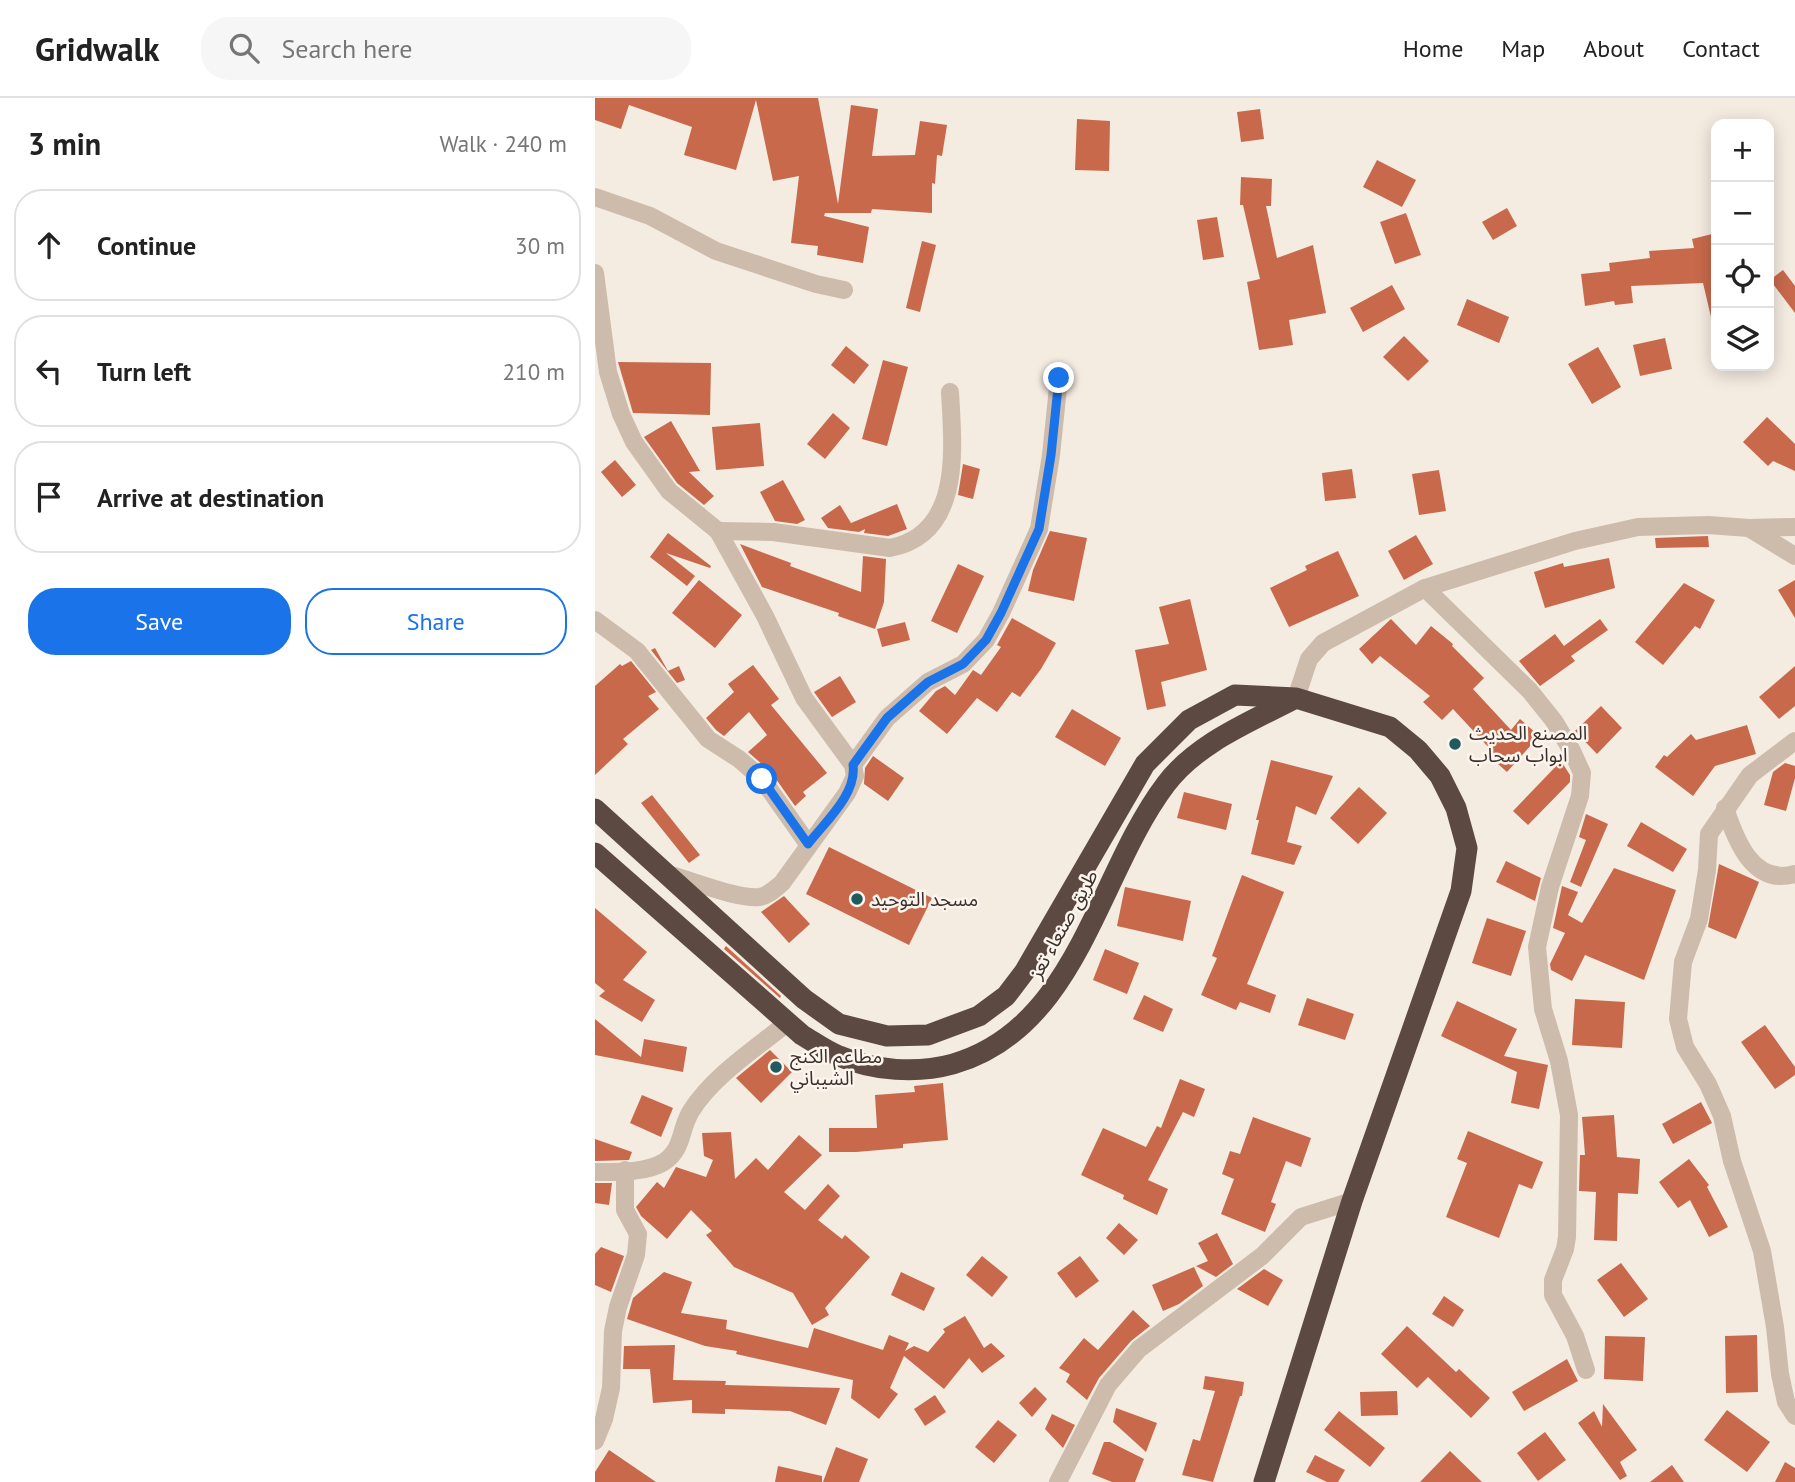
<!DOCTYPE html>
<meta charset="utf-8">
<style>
body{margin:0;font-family:"PT Sans","Noto Sans Arabic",sans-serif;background:#f6f6f6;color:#222}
.controls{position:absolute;right:21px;top:21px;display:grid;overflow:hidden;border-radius:14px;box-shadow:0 4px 18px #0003}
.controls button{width:63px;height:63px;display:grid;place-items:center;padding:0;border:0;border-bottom:2px solid #e0e0e0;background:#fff;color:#222;font:35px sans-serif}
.stop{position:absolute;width:21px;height:21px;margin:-16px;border:5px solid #1a73e8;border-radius:50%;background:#fff}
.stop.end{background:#1a73e8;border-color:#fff;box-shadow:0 2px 7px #0008}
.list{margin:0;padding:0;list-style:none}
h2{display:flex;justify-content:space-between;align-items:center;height:91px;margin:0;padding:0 28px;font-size:30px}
h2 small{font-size:23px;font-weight:400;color:#767676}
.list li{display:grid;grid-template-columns:46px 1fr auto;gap:21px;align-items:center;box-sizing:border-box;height:112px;margin:0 14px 14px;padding:0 14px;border:2px solid #e0e0e0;border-radius:28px}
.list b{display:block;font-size:26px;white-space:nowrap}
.list em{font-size:23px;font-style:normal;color:#767676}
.actions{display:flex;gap:14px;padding:21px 28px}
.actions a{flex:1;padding:16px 0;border:2px solid #1a73e8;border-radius:28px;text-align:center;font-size:24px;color:#1a73e8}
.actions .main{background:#1a73e8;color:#fff}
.icon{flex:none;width:38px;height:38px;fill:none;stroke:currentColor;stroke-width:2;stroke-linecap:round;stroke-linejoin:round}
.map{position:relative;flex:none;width:1200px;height:1384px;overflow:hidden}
header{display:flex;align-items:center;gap:42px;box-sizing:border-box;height:98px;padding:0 35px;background:#fff;border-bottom:2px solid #e0e0e0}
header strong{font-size:33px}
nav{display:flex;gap:38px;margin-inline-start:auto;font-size:24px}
.search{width:490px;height:63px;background:#f6f6f6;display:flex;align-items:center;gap:18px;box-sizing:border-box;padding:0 24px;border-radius:28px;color:#767676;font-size:26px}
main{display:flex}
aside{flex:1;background:#fff}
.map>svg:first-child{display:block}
</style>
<header>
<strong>Gridwalk</strong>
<div class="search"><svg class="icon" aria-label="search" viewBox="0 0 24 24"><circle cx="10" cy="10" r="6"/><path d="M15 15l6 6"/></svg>Search here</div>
<nav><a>Home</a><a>Map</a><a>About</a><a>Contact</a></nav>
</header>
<main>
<aside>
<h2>3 min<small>Walk · 240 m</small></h2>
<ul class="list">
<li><svg class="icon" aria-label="ahead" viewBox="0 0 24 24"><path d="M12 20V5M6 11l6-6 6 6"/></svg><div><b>Continue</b></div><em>30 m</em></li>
<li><svg class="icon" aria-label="left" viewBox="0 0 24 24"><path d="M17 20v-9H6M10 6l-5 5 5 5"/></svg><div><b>Turn left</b></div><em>210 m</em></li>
<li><svg class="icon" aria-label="arrive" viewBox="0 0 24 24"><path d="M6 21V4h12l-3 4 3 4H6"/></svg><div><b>Arrive at destination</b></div></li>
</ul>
<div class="actions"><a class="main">Save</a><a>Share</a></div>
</aside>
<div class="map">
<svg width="1200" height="1384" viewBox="0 0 1200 1384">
<rect width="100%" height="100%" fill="#f4ebe1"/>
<!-- building -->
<g fill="#c8694b">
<polygon points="0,0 223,0 243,106 256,7 283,11 277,58 320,57 325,23 352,27 347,58 342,57 340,86 337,85 337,115 277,111 276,115 230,115 229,118 274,129 268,165 222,157 223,148 196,145 204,78 178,83 161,2 141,72 89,57 97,29 34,7 26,31 0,22"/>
<polygon points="665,11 669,41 646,44 642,14"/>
<polygon points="482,21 515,23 514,73 480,72"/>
<polygon points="782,62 821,82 807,109 768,89"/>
<polygon points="646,79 677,81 676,108 671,108 682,160 718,147 731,215 694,222 698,247 664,252 652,184 665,181 648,107 645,107"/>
<polygon points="912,110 922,128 898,142 887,124"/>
<polygon points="811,115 826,157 800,166 785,124"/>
<polygon points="622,119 629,159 608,162 602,122"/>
<polygon points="1121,135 1121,218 1116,219 1108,185 1036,188 1038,205 1020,207 1019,203 990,208 986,176 1015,173 1014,165 1055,160 1054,153 1099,150 1097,141"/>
<polygon points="327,143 341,147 325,214 311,210"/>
<polygon points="1188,172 1200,188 1200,215 1175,182"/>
<polygon points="797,187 810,211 768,234 755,210"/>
<polygon points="872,201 914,219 904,245 862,227"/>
<polygon points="809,238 834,263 813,283 788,259"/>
<polygon points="1070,240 1077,271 1045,278 1038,247"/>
<polygon points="251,248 274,267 259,286 236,267"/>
<polygon points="1003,249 1026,289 997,306 973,266"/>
<polygon points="288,262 313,269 292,348 267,341"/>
<polygon points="23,264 116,265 115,317 38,315"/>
<polygon points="238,315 255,330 230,361 212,346"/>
<polygon points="1172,319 1200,346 1200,373 1178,363 1173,368 1148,344"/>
<polygon points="76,323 105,373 94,374 119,398 109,407 82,385 49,339"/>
<polygon points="165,325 169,368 121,372 117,329"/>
<polygon points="20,362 41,387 27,399 6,374"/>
<polygon points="368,366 385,371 378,401 363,397"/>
<polygon points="757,371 761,400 730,403 727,375"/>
<polygon points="844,372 851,413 824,417 817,376"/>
<polygon points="188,382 210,422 202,426 180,423 165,394"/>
<polygon points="302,406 312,431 293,438 269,435 270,431 264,434 233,430 226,420 245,407 256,425"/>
<polygon points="455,433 492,440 479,503 433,493 438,472"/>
<polygon points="73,435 116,468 115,470 71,455 100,478 92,488 55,459"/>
<polygon points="821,437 838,466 809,482 793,453"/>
<polygon points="1113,438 1114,449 1061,450 1060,440"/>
<polygon points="145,446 196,465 195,468 266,494 268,458 291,461 289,504 280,531 243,518 244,515 167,489"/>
<polygon points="743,453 764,498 694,529 675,490 712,472 710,468"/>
<polygon points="1014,460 1020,490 950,510 939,474 968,465 969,469"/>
<polygon points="363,466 389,478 362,535 336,523"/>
<polygon points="104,482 147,517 120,550 77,515"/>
<polygon points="1200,482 1200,520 1183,492"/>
<polygon points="1089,485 1120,502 1105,531 1100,528 1068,567 1040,544"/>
<polygon points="595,501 612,572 566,584 571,608 552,612 540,552 574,546 564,509"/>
<polygon points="417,520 461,545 446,571 425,599 417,594 402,614 382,600 352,636 324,613 341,593 350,588 360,597 378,572 386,577 406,549 402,547"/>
<polygon points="796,521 821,547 836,528 858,546 857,548 889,580 878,591 916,632 925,621 944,638 912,674 893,657 897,653 858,611 847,622 828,604 835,598 785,558 777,566 764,551"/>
<polygon points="1005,521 1013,532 976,558 980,563 945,588 924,563 960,536 969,548"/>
<polygon points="310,524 315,542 287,549 282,531"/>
<polygon points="60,550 73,573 84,568 90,582 82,585 56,552"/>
<polygon points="36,563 61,594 53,598 64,611 28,641 33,646 0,677 0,588 25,566 27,568"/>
<polygon points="158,567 184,601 176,607 232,675 208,694 211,698 200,708 176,674 153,654 172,637 154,614 129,638 121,632 111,620 139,594 133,586"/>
<polygon points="1200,568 1200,608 1184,621 1164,599"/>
<polygon points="245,578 261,604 237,619 219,594"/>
<polygon points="1006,608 1027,630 1002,656 980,633"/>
<polygon points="477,611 526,640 510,668 460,639"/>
<polygon points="1152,627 1161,656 1120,668 1098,698 1060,669 1069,657 1072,659 1096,636 1101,642"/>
<polygon points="278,658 309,680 293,703 269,686 270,670"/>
<polygon points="676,662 738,678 721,717 701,708 692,744 707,748 699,767 656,756 664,722 661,722"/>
<polygon points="966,663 975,677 975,684 933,727 918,713"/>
<polygon points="1190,665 1200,668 1200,680 1191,713 1169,707 1178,674"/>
<polygon points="764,689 792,715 763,746 735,720"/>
<polygon points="589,694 637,706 631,732 582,720"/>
<polygon points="57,697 105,757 94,765 46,705"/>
<polygon points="991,716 1013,726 986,789 975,784 991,742 984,739"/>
<polygon points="1046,724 1092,751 1078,774 1032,748"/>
<polygon points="234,749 337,800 314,847 211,796"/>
<polygon points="911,763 946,780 940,803 901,784"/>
<polygon points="1124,766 1164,784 1141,841 1113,829"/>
<polygon points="1019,770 1081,792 1049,882 990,857 977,883 956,872 955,866 970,835 958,830 967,788 983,794 973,817 987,825"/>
<polygon points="647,777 689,794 652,886 681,897 675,915 645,904 641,912 606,897 622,860 617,858"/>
<polygon points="530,789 596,803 588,843 522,828"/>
<polygon points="189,798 215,826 194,845 166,814"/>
<polygon points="0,810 52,854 28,882 60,902 47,924 4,898 10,893 0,885"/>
<polygon points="892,820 931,833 916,878 877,865"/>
<polygon points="131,848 186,898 185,900 129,851"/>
<polygon points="510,851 544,865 532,896 498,882"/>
<polygon points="549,897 578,911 568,934 538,921"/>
<polygon points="712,900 759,916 750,942 703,927"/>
<polygon points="980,901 1030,904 1027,950 977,947"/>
<polygon points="862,903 922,931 909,958 953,967 944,1011 916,1005 922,974 846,938"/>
<polygon points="0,921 46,959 49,941 92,949 88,974 0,957"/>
<polygon points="1170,927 1200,969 1200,977 1180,991 1146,944"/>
<polygon points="175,952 197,974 166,1005 141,980"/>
<polygon points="585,981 610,991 599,1019 588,1014 553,1082 573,1091 562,1117 528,1101 529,1097 486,1077 508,1030 551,1049 562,1028 566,1030"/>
<polygon points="348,985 353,1042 308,1046 308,1050 261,1054 234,1054 234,1030 282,1030 280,997 320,994 319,988"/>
<polygon points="47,997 78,1010 66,1039 35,1025"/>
<polygon points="1106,1004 1117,1025 1078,1046 1067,1026"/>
<polygon points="1019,1017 1022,1059 1045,1061 1043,1096 1023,1095 1022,1143 999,1142 1001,1094 984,1093 985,1057 990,1057 987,1019"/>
<polygon points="658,1019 716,1040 706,1069 691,1063 676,1104 681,1106 670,1134 626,1116 639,1081 627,1076 635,1053 645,1056"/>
<polygon points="873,1033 948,1064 937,1091 924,1086 904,1140 851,1119 872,1065 862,1061"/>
<polygon points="136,1034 140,1081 161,1060 173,1072 204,1037 227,1057 189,1094 210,1112 233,1086 245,1098 223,1122 247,1141 250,1137 275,1159 230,1210 234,1217 217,1227 198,1195 139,1169 111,1137 117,1133 96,1112 72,1141 46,1118 41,1109 62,1084 69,1090 81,1069 111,1079 118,1062 109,1058 107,1035"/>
<polygon points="0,1041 37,1054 34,1062 0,1063"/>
<polygon points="1094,1061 1114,1087 1112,1089 1133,1129 1114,1139 1095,1102 1083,1110 1064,1084"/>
<polygon points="0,1085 17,1085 14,1107 0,1105"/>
<polygon points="524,1125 543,1142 529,1157 511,1140"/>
<polygon points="622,1135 638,1166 621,1179 601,1168 613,1163 603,1145"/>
<polygon points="6,1149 29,1158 16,1194 0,1187 0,1156"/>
<polygon points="387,1158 413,1179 397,1199 371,1177"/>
<polygon points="485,1158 504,1183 481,1200 462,1175"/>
<polygon points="1026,1165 1053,1201 1029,1219 1002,1182"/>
<polygon points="599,1169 608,1188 584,1206 568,1213 557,1187"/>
<polygon points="669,1171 688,1182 673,1208 642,1191"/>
<polygon points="69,1174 97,1184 86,1215 132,1222 131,1231 213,1250 219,1230 288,1252 294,1237 314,1245 310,1253 319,1248 333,1254 350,1234 348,1231 370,1218 389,1250 396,1245 410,1258 387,1275 374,1260 349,1291 309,1258 295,1290 303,1296 284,1321 256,1300 258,1282 141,1256 142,1253 110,1248 32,1221 38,1200"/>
<polygon points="306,1174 340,1190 329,1213 296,1197"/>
<polygon points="849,1198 869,1212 858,1229 837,1216"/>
<polygon points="538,1212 555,1228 536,1243 504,1280 492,1302 471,1284 475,1276 464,1270 489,1240 503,1252"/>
<polygon points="812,1228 861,1274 864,1271 895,1300 876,1320 833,1279 822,1290 786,1256"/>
<polygon points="1162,1237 1163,1294 1131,1295 1130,1238"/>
<polygon points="1010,1238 1050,1239 1048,1283 1009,1281"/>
<polygon points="80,1247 78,1282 131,1283 130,1287 245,1290 231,1327 195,1313 130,1311 130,1316 97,1315 97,1302 58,1305 55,1271 28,1271 29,1248"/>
<polygon points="972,1261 983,1283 929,1313 917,1294"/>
<polygon points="610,1278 649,1284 647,1298 645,1298 618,1384 587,1377 598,1341 605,1343 620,1293 608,1291"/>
<polygon points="440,1289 452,1301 437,1319 424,1305"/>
<polygon points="802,1293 803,1317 766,1318 765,1294"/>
<polygon points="340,1297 351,1314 330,1328 319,1311"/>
<polygon points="1008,1306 1042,1352 1025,1364 1032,1378 1025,1382 983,1325 999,1313 1007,1329"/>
<polygon points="521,1310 562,1325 551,1354 518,1324"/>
<polygon points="1132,1312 1175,1344 1152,1374 1109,1342"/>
<polygon points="744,1313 790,1350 775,1369 729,1332"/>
<polygon points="457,1316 480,1327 468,1350 450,1331"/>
<polygon points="403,1322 422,1337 399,1365 380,1349"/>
<polygon points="950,1334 971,1362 943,1383 922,1355"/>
<polygon points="509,1344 515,1344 549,1361 540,1384 517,1384 497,1376"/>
<polygon points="241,1349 273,1361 264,1384 228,1384"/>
<polygon points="14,1352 61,1384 0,1384 0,1374"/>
<polygon points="855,1353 887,1384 825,1384"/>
<polygon points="720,1357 750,1372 743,1384 732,1384 711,1374"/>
<polygon points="1190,1364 1200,1370 1200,1384 1180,1384"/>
<polygon points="1077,1367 1089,1384 1055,1384"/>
<polygon points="183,1368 227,1378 227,1384 180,1384"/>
</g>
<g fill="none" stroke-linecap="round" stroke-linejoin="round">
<!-- minor -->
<g stroke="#cdbbac" stroke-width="18">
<polyline points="0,99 55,118 121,153 221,186 249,192"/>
<path d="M 0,175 L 13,274 L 26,316 L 39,344 L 74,393 L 123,433 L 170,518 L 209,600 L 258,667 L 260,678 L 252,695 L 187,785 C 180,791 173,798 164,799 C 141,801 96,782 72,776"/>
<polyline points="1154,430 1200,458"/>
<path d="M 123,433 L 178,434 L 295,450 C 368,436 358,350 355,294"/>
<polyline points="830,490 935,593 959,623 977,653 987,675 985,698 955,789 942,849 948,911 964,963 974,1017 972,1139 970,1151 958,1182 958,1197 980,1238 991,1272"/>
<polyline points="0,522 42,553 113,641 144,661 167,681 213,746"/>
<polyline points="701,600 714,561 728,545 830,490 980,443 1043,429 1113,427 1154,430 1200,429"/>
<polyline points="1200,643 1155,677 1114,736 1112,772 1104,821 1088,864 1083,921 1090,949 1113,986 1127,1018 1137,1063 1167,1153 1180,1229 1185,1276 1191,1304 1200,1318"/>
<polyline points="258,667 292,620 333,584 368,566 391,542 406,515 444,431 456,357 464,280"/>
<path d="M 1130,710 C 1141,743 1158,788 1200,776"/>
<path d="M 0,1074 C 21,1074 51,1075 69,1064 C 89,1050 84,1033 96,1013 C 118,978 160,951 192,925"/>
<polyline points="0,1343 9,1321 16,1290 18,1233 23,1209 41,1157 43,1136 30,1112 30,1072"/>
<polyline points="463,1384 513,1287 544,1251 667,1158 706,1119 757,1103"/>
</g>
<!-- highway -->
<g stroke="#5c4a42" stroke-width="21">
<polyline points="0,711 209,901 244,926 292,938 333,937 384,918 411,898 430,873 550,666 594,622 640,597 701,600 795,629 823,652 845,678 861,710 872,750 866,793 757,1103 669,1384"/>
<path d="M 0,755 L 207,937 C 219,944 231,953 244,958 C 279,973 322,976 358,966 C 483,930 502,777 571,686 C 602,645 655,624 699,601"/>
</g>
</g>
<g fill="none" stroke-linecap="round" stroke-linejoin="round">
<!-- route -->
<path stroke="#1a73e8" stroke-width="9" d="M 167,681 L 213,746 C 230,724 262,696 258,667 L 292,620 L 333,584 L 368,566 L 391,542 L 406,515 L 444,431 L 456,357 L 464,280"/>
</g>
<!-- markers -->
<g fill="#1f5a5e" stroke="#fbf5ee" stroke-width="2.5">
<circle cx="860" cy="646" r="7"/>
<circle cx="262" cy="801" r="7"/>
<circle cx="181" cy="969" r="7"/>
</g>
<g text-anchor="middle" stroke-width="5" stroke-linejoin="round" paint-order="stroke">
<!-- poi labels -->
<g font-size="19" fill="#3b302b" stroke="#fbf5ee" text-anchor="start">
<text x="874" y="642">المصنع الحديث<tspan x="874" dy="22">ابواب سحاب</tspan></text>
<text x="276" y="808">مسجد التوحيد</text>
<text x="195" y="965">مطاعم الكنج<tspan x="195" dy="22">الشيباني</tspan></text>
</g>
<!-- street labels -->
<g font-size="19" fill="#3b302b" stroke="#fbf5ee">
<text transform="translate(468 826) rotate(-61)" y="7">طريق صنعاء تعز</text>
</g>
</g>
</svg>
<div class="controls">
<button>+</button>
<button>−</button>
<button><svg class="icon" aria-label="locate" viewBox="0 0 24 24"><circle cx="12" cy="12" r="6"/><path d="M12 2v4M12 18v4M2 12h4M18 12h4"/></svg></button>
<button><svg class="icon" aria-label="layers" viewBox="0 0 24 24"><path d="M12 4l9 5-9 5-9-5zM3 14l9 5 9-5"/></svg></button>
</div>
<div class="stop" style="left:167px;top:681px"></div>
<div class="stop end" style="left:464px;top:280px"></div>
</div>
</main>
